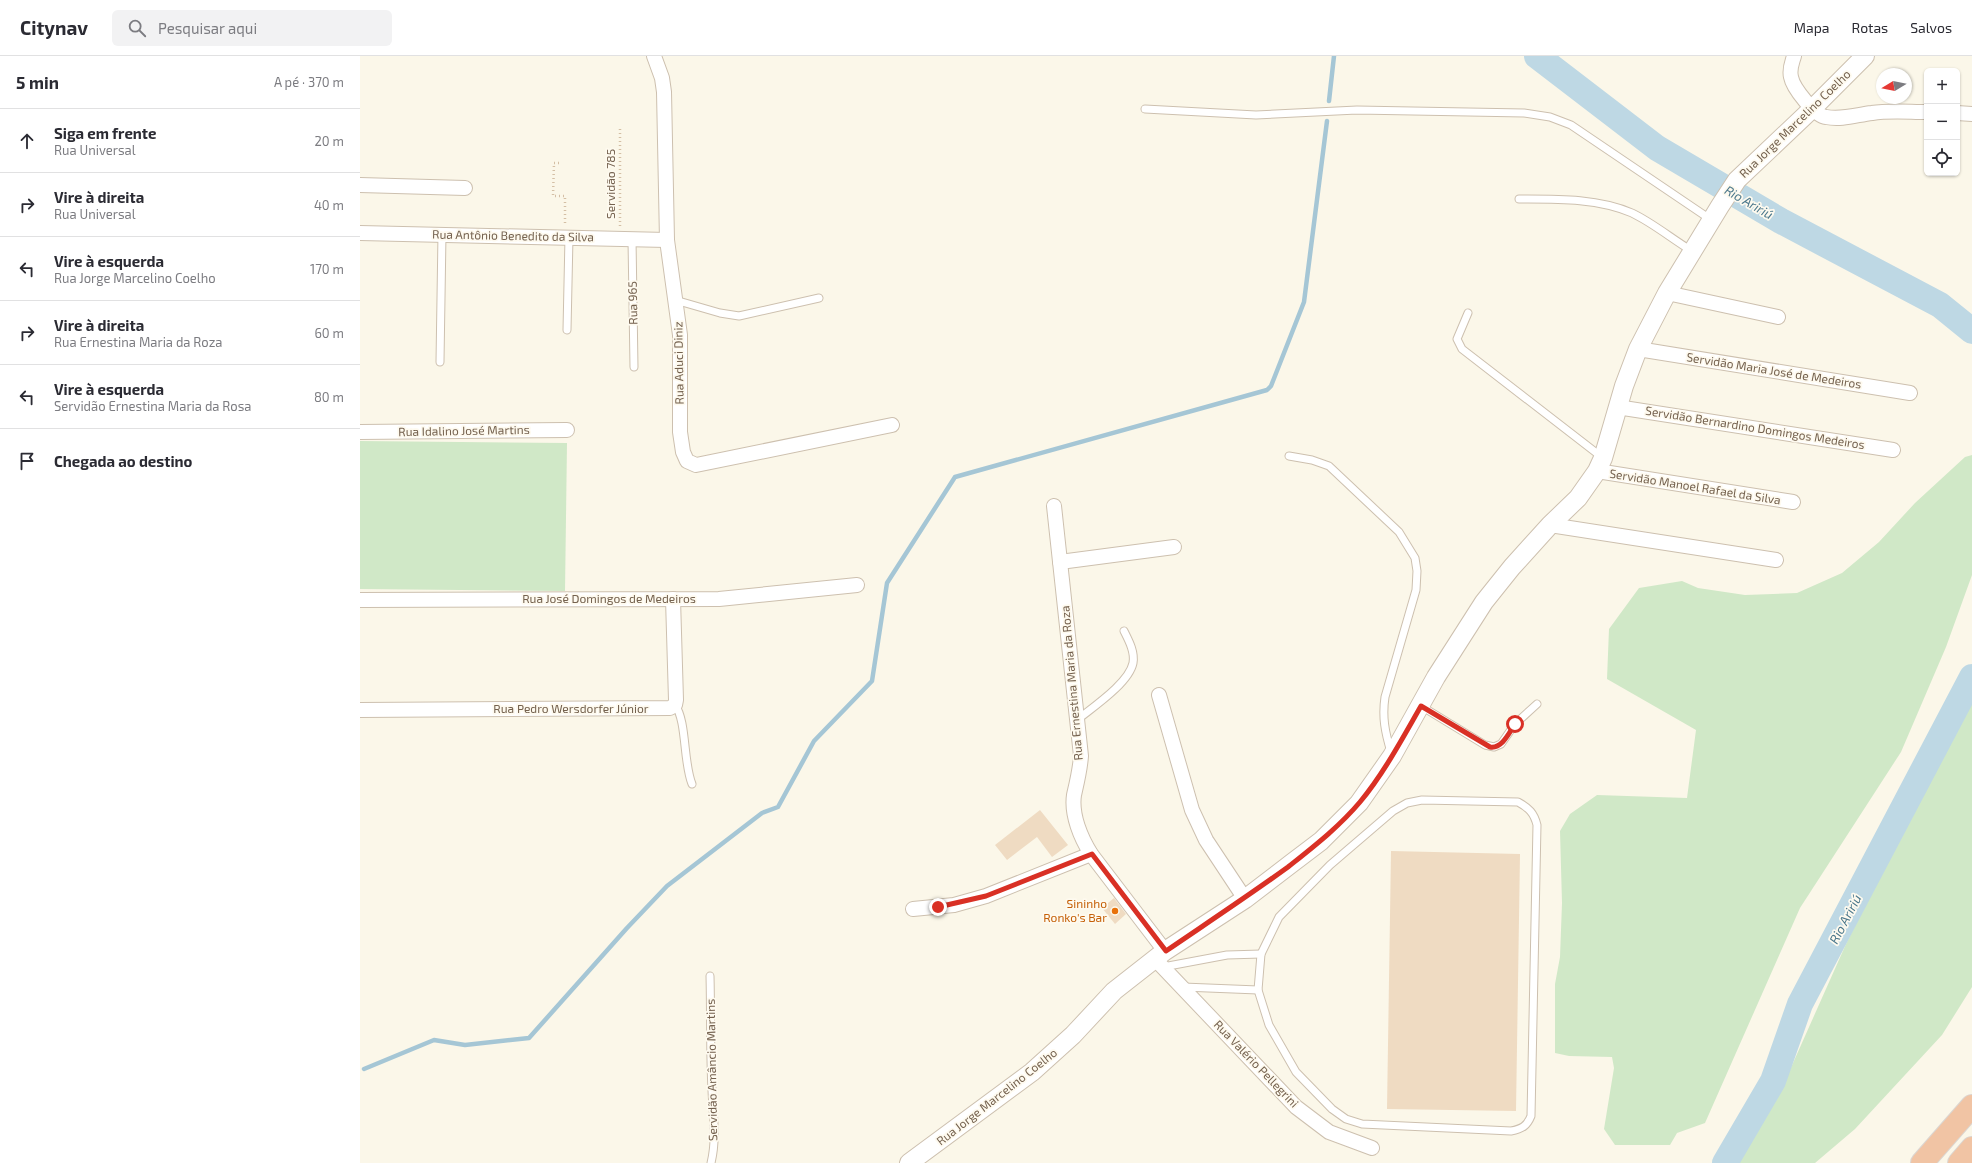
<!DOCTYPE html>
<html lang="pt">
<meta charset="utf-8">
<style>
body{margin:0;font-family:"Exo 2",sans-serif;background:#f2f2f3;color:#2b2b33}
.controls{position:absolute;right:12px;top:12px;display:grid;overflow:hidden;border-radius:6px;box-shadow:0 1px 3px #0004}
.controls button{width:36px;height:36px;display:grid;place-items:center;padding:0;border:0;border-bottom:1px solid #e1e1e2;background:#fff;color:#2b2b33;font:20px sans-serif}
.compass{position:absolute;left:1516px;top:12px;width:36px;height:36px;border-radius:50%;background:#fff;box-shadow:0 1px 3px #0004;rotate:260deg}
.stop{position:absolute;width:12px;height:12px;margin:-9px;border:3px solid #d93025;border-radius:50%;background:#fff}
.stop.end{background:#d93025;border-color:#fff;box-shadow:0 1px 4px #0008}
.list{margin:0;padding:0;list-style:none}
h2{display:flex;justify-content:space-between;align-items:center;height:52px;margin:0;padding:0 16px;font-size:17px}
h2 small{font-size:13px;font-weight:400;color:#7c7c81}
.list li{display:grid;grid-template-columns:26px 1fr auto;gap:12px;align-items:center;box-sizing:border-box;height:64px;padding:0 16px;border-top:1px solid #e1e1e2}
.list b{display:block;font-size:15px;white-space:nowrap}
.list p{margin:0;font-size:13px;white-space:nowrap;color:#7c7c81}
.list em{font-size:13px;font-style:normal;color:#7c7c81}
.icon{flex:none;width:22px;height:22px;fill:none;stroke:currentColor;stroke-width:2;stroke-linecap:round;stroke-linejoin:round}
.map{position:relative;flex:none;width:1612px;height:1107px;overflow:hidden}
header{display:flex;align-items:center;gap:24px;box-sizing:border-box;height:56px;padding:0 20px;background:#fff;border-bottom:1px solid #e1e1e2}
header strong{font-size:19px}
nav{display:flex;gap:22px;margin-inline-start:auto;font-size:14px}
.search{width:280px;height:36px;background:#f2f2f3;display:flex;align-items:center;gap:10px;box-sizing:border-box;padding:0 14px;border-radius:6px;color:#7c7c81;font-size:15px}
main{display:flex}
aside{flex:1;background:#fff}
.map>svg:first-child{display:block}
</style>
<header>
<strong>Citynav</strong>
<div class="search"><svg class="icon" aria-label="search" viewBox="0 0 24 24"><circle cx="10" cy="10" r="6"/><path d="M15 15l6 6"/></svg>Pesquisar aqui</div>
<nav><a>Mapa</a><a>Rotas</a><a>Salvos</a></nav>
</header>
<main>
<aside>
<h2>5 min<small>A pé · 370 m</small></h2>
<ul class="list">
<li><svg class="icon" aria-label="ahead" viewBox="0 0 24 24"><path d="M12 20V5M6 11l6-6 6 6"/></svg><div><b>Siga em frente</b><p>Rua Universal</p></div><em>20 m</em></li>
<li><svg class="icon" aria-label="right" viewBox="0 0 24 24"><path d="M7 20v-9h11M14 6l5 5-5 5"/></svg><div><b>Vire à direita</b><p>Rua Universal</p></div><em>40 m</em></li>
<li><svg class="icon" aria-label="left" viewBox="0 0 24 24"><path d="M17 20v-9H6M10 6l-5 5 5 5"/></svg><div><b>Vire à esquerda</b><p>Rua Jorge Marcelino Coelho</p></div><em>170 m</em></li>
<li><svg class="icon" aria-label="right" viewBox="0 0 24 24"><path d="M7 20v-9h11M14 6l5 5-5 5"/></svg><div><b>Vire à direita</b><p>Rua Ernestina Maria da Roza</p></div><em>60 m</em></li>
<li><svg class="icon" aria-label="left" viewBox="0 0 24 24"><path d="M17 20v-9H6M10 6l-5 5 5 5"/></svg><div><b>Vire à esquerda</b><p>Servidão Ernestina Maria da Rosa</p></div><em>80 m</em></li>
<li><svg class="icon" aria-label="arrive" viewBox="0 0 24 24"><path d="M6 21V4h12l-3 4 3 4H6"/></svg><div><b>Chegada ao destino</b></div></li>
</ul>
</aside>
<div class="map">
<svg width="1612" height="1107" viewBox="0 0 1612 1107">
<rect width="100%" height="100%" fill="#fbf7e9"/>
<!-- green -->
<g fill="#d0e8c7">
<polygon points="0,385 207,387 205,535 0,533"/>
<polygon points="1612,399 1612,519 1586,591 1541,696 1440,852 1345,1067 1317,1077 1310,1089 1255,1089 1244,1073 1254,1012 1252,1001 1209,1000 1195,997 1195,928 1200,901 1202,847 1200,775 1210,758 1237,739 1327,742 1336,674 1247,623 1249,573 1279,532 1322,525 1338,532 1385,539 1437,537 1482,517 1519,486 1555,447 1605,401"/>
<polygon points="1612,632 1612,931 1582,979 1495,1073 1455,1107 1379,1107 1425,1025 1486,888"/>
</g>
<g fill="none" stroke-linecap="round" stroke-linejoin="round">
<!-- stream -->
<g stroke="#a5c6d5" stroke-width="4.5">
<polyline points="969,45 974,0"/>
<polyline points="4,1013 74,984 105,989 169,982 267,872 307,830 402,757 418,751 454,685 512,625 527,527 595,421 907,334 911,330 944,246 967,65"/>
</g>
<!-- river -->
<g stroke="#bed8e4" stroke-width="26">
<polyline points="1177,0 1297,92 1421,165 1580,249 1612,275"/>
<polyline points="1365,1107 1413,1025 1440,948 1612,621"/>
</g>
</g>
<!-- building -->
<g fill="#efdbc2">
<polygon points="680,754 708,789 692,801 677,781 647,804 635,789"/>
<polygon points="1031,795 1160,798 1156,1055 1027,1053"/>
<polygon points="754,842 766,858 755,868 742,852"/>
</g>
<g fill="none" stroke-linecap="round" stroke-linejoin="round">
<!-- service casing -->
<g stroke="#cdc0af" stroke-width="9">
<g id="service">
<polyline points="785,53 896,59 997,54 1164,57 1190,61 1211,69 1350,163"/>
<path d="M 1159,143 C 1196,143 1238,142 1272,157 C 1293,167 1312,183 1332,195"/>
<polyline points="272,183 274,311"/>
<polyline points="315,244 360,257 379,260 459,242"/>
<polyline points="1108,257 1097,283 1102,293 1243,402"/>
<polyline points="207,274 209,181"/>
<polyline points="80,306 82,178"/>
<path d="M 929,400 L 952,404 L 969,410 L 1039,476 L 1055,502 L 1057,515 L 1056,534 L 1025,641 C 1022,661 1025,676 1031,696"/>
<path d="M 315,649 C 327,665 323,706 332,728"/>
<polyline points="1061,650 1125,689 1134,691 1141,688 1155,668 1177,648"/>
<path d="M 717,664 C 733,651 769,627 773,607 C 775,596 769,585 764,575"/>
<path d="M 1062,744 L 1158,746 C 1169,752 1174,757 1177,769 L 1171,1060 C 1167,1070 1162,1073 1151,1075 L 1002,1068 L 986,1063 L 972,1053 L 936,1016 L 909,969 L 898,934 L 901,898 L 919,861 L 970,809 L 1033,755 L 1047,747 Z"/>
<polyline points="803,911 867,899 901,898"/>
<path d="M 350,920 C 351,958 350,996 352,1034 C 353,1059 357,1082 351,1107"/>
<polyline points="823,931 898,934"/>
</g>
</g>
<!-- minor casing -->
<g stroke="#cdc0af" stroke-width="16">
<g id="minor">
<polyline points="294,0 302,22 304,36 307,184 320,279 320,376 323,396 327,405 336,409 532,369"/>
<path d="M 1434,0 C 1432,7 1429,13 1431,21 C 1433,32 1455,60 1466,61 C 1482,64 1496,59 1512,57 C 1529,54 1549,56 1567,56"/>
<polyline points="1597,57 1612,58"/>
<polyline points="0,129 105,132"/>
<polyline points="0,177 307,184"/>
<polyline points="1307,237 1418,261"/>
<polyline points="1278,293 1550,337"/>
<polyline points="1257,351 1533,394"/>
<polyline points="0,376 207,374"/>
<polyline points="1237,415 1433,446"/>
<path d="M 694,450 L 721,700 C 720,714 717,726 714,739 C 711,759 721,782 731,798 L 805,895"/>
<polyline points="1190,469 1416,504"/>
<polyline points="700,506 814,491"/>
<polyline points="0,544 359,543 497,529"/>
<polyline points="799,639 832,754 846,784 885,843"/>
<polyline points="0,654 310,652 315,649 316,644 313,543"/>
<polyline points="553,853 594,849 626,840 731,798"/>
<polyline points="795,903 936,1051 969,1076 1012,1092"/>
</g>
</g>
<!-- tertiary casing -->
<g stroke="#cdc0af" stroke-width="20">
<polyline id="tertiary" points="549,1107 672,1016 713,979 754,935 805,895 885,843 932,807 961,785 999,747 1032,700 1076,621 1124,546 1152,511 1190,469 1218,442 1237,415 1243,402 1264,330 1278,293 1307,237 1360,150 1377,124 1453,52 1505,0"/>
</g>
<!-- motorway casing -->
<g stroke="#dbd6d1" stroke-width="24">
<g id="motorway">
<polyline points="1562,1107 1612,1050"/>
<polyline points="1599,1107 1612,1092"/>
</g>
</g>
<!-- path -->
<g stroke="#d4bfa5" stroke-width="2.5" stroke-dasharray="1 3" stroke-linecap="butt">
<polyline points="260,73 260,170"/>
<polyline points="199,107 194,107 193,140 205,140 205,169"/>
</g>
<!-- service -->
<use href="#service" stroke="#fff" stroke-width="7"/>
<!-- minor -->
<use href="#minor" stroke="#fff" stroke-width="14"/>
<!-- tertiary -->
<use href="#tertiary" stroke="#fff" stroke-width="18"/>
<!-- motorway -->
<use href="#motorway" stroke="#f1c4a4" stroke-width="22"/>
</g>
<g fill="none" stroke-linecap="round" stroke-linejoin="round">
<!-- route -->
<path stroke="#d93025" stroke-width="5" d="M 578,851 L 626,840 L 732,798 L 806,895 C 847,867 888,840 928,811 C 953,791 979,771 1000,746 C 1024,717 1042,683 1061,650 L 1130,691 C 1142,693 1149,677 1155,668"/>
</g>
<!-- markers -->
<circle fill="#e8710a" stroke="#fefaef" stroke-width="1.5" cx="755" cy="855" r="4"/>
<g text-anchor="middle" stroke-width="3.5" stroke-linejoin="round" paint-order="stroke">
<!-- street labels -->
<g font-size="12" fill="#74614e" stroke="#fefaef">
<text transform="translate(1435 68) rotate(-44)" y="4">Rua Jorge Marcelino Coelho</text>
<text transform="translate(251 128) rotate(-90)" y="4">Servidão 785</text>
<text transform="translate(153 180) rotate(1)" y="4">Rua Antônio Benedito da Silva</text>
<text transform="translate(273 247) rotate(-91)" y="4">Rua 965</text>
<text transform="translate(319 307) rotate(-91)" y="4">Rua Aduci Diniz</text>
<text transform="translate(1414 315) rotate(9)" y="4">Servidão Maria José de Medeiros</text>
<text transform="translate(1395 372) rotate(9)" y="4">Servidão Bernardino Domingos Medeiros</text>
<text transform="translate(104 375) rotate(-1)" y="4">Rua Idalino José Martins</text>
<text transform="translate(1335 431) rotate(9)" y="4">Servidão Manoel Rafael da Silva</text>
<text x="249" y="547">Rua José Domingos de Medeiros</text>
<text transform="translate(712 627) rotate(-95)" y="4">Rua Ernestina Maria da Roza</text>
<text x="211" y="657">Rua Pedro Wersdorfer Júnior</text>
<text transform="translate(896 1008) rotate(46)" y="4">Rua Valério Pellegrini</text>
<text transform="translate(352 1014) rotate(-91)" y="4">Servidão Amâncio Martins</text>
<text transform="translate(637 1041) rotate(-38)" y="4">Rua Jorge Marcelino Coelho</text>
</g>
<!-- food labels -->
<g font-size="12" fill="#c56008" stroke="#fefaef" text-anchor="end">
<text x="747" y="852">Sininho<tspan x="747" dy="14">Ronko's Bar</tspan></text>
</g>
<!-- water labels -->
<g font-size="13" font-style="italic" fill="#4c788c" stroke="#fefaef">
<text transform="translate(1389 146) rotate(30)" y="5">Rio Aririú</text>
<text transform="translate(1485 863) rotate(-62)" y="5">Rio Aririú</text>
</g>
</g>
</svg>
<div class="controls">
<button>+</button>
<button>−</button>
<button><svg class="icon" aria-label="locate" viewBox="0 0 24 24"><circle cx="12" cy="12" r="6"/><path d="M12 2v4M12 18v4M2 12h4M18 12h4"/></svg></button>
</div>
<svg class="compass" viewBox="-18 -18 36 36"><path d="M0-13l5 13h-10z" fill="#e53935"/><path d="M0 13l5-13h-10z" fill="#7c7c81"/></svg>
<div class="stop" style="left:1155px;top:668px"></div>
<div class="stop end" style="left:578px;top:851px"></div>
</div>
</main>
